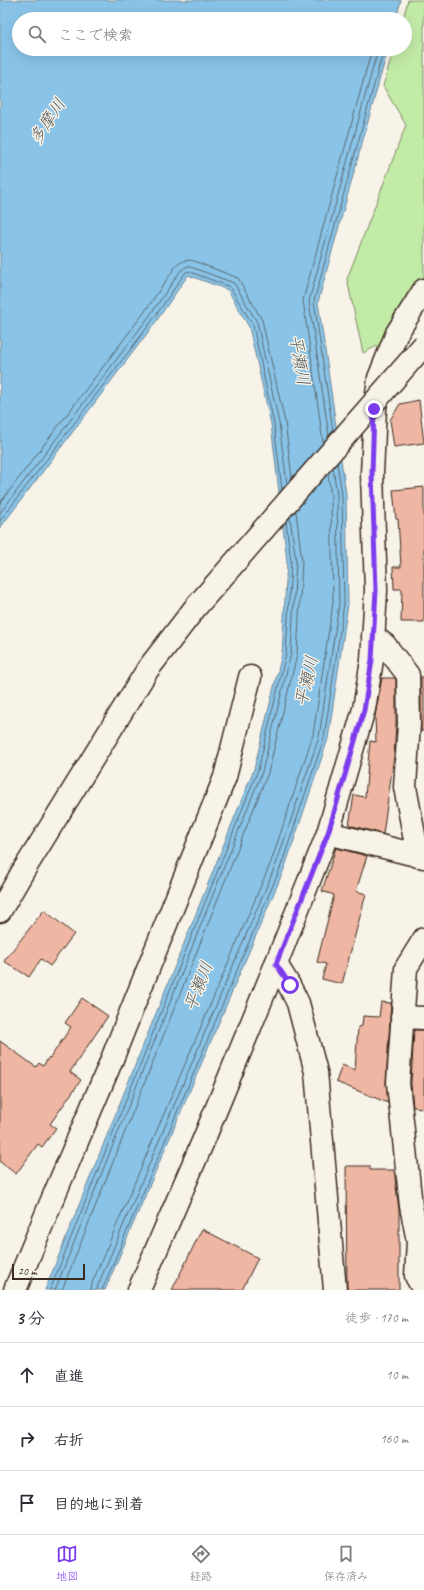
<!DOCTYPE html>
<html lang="ja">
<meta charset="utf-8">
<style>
body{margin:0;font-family:Caveat,"Klee One",sans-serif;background:#f7f7f7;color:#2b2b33}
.scale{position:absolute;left:12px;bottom:10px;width:73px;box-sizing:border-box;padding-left:4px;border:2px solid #3b2a1e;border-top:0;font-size:11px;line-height:14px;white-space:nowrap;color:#3b2a1e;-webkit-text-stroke:3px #f7f3e8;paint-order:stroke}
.stop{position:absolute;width:12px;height:12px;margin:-9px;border:3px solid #7c3aed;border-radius:50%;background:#fff}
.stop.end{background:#7c3aed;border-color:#fff;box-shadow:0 1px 4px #0008}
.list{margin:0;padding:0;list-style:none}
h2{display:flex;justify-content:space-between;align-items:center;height:52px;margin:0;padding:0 16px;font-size:17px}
h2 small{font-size:13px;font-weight:400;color:#7c7c81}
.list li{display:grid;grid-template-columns:26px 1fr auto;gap:12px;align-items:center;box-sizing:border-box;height:64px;padding:0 16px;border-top:1px solid #e1e1e2}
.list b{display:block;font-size:15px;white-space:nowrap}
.list em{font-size:13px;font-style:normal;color:#7c7c81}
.icon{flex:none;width:22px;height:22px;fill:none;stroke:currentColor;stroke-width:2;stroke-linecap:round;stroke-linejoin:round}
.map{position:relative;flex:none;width:424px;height:1290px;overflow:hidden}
.search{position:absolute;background:#fff;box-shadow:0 4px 16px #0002;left:12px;right:12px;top:12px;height:44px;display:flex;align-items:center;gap:10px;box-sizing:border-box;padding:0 14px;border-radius:22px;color:#7c7c81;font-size:15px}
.sheet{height:244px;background:#fff}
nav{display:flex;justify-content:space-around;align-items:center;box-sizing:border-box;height:56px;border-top:1px solid #e1e1e2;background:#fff;font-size:11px;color:#7c7c81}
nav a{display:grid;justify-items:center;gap:2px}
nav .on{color:#7c3aed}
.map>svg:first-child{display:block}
</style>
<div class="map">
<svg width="424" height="1290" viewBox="0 0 424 1290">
<rect width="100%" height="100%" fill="#f7f3e8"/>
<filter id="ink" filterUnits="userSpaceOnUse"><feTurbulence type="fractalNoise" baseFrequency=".025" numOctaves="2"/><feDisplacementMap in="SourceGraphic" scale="8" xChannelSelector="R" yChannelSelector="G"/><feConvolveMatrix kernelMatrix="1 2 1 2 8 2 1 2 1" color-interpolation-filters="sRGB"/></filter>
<g filter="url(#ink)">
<!-- green -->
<polygon fill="#c2eba7" stroke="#7e8a62" points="408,0 424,0 424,301 387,341 363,353 347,279 406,125 383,86 394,49 405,49 405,19 403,19"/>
<!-- water -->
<polygon fill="#89c4e8" stroke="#6a8697" points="0,0 401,0 396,19 19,19 19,49 388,49 318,302 346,494 348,604 328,739 285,867 105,1290 45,1290 254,769 282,654 287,561 271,424 249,327 228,290 188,275 155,323 0,528"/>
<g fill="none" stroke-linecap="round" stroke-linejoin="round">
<!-- shore -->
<g stroke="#5a686f" stroke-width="1">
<polyline points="333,431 314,301 384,49"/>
<polyline points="329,436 309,301 378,49"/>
<polyline points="323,442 303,300 372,49"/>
<path d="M 0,503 L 143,314 L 176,266 C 181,261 187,259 194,261 L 238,278 L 262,320 L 285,422 L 292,478"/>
<polyline points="0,513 148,318 181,270 188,266 234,283 257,322 279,423 287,484"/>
<polyline points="0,521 152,321 185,273 188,271 230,287 253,325 274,424 282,490"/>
<polyline points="50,1290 258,770 286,654 291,561 286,522"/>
<polyline points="55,1290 262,772 291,654 296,561 290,517"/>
<polyline points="62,1290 268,773 297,655 302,562 296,511"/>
<polyline points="91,1290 92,1283 271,862 313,735 333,603 331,496 328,474"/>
<polyline points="97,1290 98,1285 276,864 319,737 339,604 337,495 333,468"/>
<polyline points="102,1290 281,866 324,738 344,604 342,495 337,463"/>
</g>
</g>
<!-- building -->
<g fill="#eeb6a3" stroke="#3b2a1e">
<polygon points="419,400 424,443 394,447 390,420 400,404"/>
<polygon points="424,487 424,622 401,622 402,589 394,589 393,567 401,567 398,519 396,519 393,490"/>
<rect x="421" y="677" width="3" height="54"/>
<polygon points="382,678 394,678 396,679 396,723 394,756 383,834 349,825 354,795 365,797 370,741 376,742 375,716"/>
<polygon points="336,848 367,856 356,891 366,894 342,984 322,979 326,964 317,962 334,895 322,891"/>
<polygon points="44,910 74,934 50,966 41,959 29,977 4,961"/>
<polygon points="82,998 108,1016 70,1072 81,1080 50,1124 56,1128 42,1147 38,1144 16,1174 0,1162 0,1041 36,1067 39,1063 43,1066 49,1057 50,1058 71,1027 65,1023"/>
<polygon points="381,1002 391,1003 386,1082 388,1103 336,1082 342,1065 355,1070 358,1027 362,1026 363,1016 379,1017"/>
<polygon points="414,1030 424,1030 424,1108 413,1107 411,1083"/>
<polygon points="346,1166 370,1166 370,1170 394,1170 399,1210 399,1290 347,1290"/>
<polygon points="202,1229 258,1258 242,1290 172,1290"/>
</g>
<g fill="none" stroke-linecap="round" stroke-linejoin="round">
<!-- minor casing -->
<g stroke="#3b2a1e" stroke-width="25">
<g id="minor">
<polyline points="373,636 385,645 408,675 409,723 405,787 418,856"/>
<polyline points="328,833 424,857"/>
<polyline points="276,964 289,985 298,1003 316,1072 335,1290"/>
<polyline points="402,1017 424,1018"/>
<polyline points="15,1290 50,1205 108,1069 225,777 250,677"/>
<polyline points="139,1290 204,1139 276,964 328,833 364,709 372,660 376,590 372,474 375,409 379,378 397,333 424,290"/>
<polyline points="424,1290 416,1276 418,1241 411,1206 398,1083 406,968 424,939"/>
</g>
</g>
<!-- major casing -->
<g stroke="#3b2a1e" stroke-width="25">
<polyline id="major" points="0,911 22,873"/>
</g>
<!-- minor -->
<use href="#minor" stroke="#f7f3e8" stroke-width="22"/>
<!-- major -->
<use href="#major" stroke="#f7f3e8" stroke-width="22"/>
<!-- major-bridge casing -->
<g stroke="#3b2a1e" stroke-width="25" stroke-linecap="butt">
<polyline id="major-bridge" points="22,873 148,669 195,608 424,345"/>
</g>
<!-- major-bridge -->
<use href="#major-bridge" stroke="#f7f3e8" stroke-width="22"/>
</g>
</g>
<g fill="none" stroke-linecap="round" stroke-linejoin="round" filter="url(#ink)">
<!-- route -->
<polyline stroke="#7c3aed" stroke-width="5" points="290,985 276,964 328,833 364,710 372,660 376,590 372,474 374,409"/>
</g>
<g text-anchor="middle" stroke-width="3" stroke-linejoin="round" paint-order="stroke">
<!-- water labels -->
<g font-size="17" font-style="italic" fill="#52585b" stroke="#f7f3e8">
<text transform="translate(47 121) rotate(-57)" y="6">多摩川</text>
<text transform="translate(300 360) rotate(80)" y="6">平瀬川</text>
<text transform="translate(306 681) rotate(-77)" y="6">平瀬川</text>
<text transform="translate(198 986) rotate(-69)" y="6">平瀬川</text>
</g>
</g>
</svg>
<div class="scale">20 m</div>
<div class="stop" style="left:290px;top:985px"></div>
<div class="stop end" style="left:374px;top:409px"></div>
<div class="search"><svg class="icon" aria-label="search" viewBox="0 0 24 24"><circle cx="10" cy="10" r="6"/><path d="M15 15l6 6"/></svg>ここで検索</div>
</div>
<section class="sheet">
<h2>3 分<small>徒歩 · 170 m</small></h2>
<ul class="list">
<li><svg class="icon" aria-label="ahead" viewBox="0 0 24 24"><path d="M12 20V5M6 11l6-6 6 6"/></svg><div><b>直進</b></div><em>10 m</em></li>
<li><svg class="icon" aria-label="right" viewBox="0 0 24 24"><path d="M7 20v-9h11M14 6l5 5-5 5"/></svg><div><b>右折</b></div><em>160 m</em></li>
<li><svg class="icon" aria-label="arrive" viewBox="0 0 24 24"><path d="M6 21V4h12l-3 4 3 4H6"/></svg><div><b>目的地に到着</b></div></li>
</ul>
</section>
<nav>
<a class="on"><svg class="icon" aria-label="map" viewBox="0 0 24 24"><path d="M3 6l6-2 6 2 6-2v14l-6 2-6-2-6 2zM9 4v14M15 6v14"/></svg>地図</a>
<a><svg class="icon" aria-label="directions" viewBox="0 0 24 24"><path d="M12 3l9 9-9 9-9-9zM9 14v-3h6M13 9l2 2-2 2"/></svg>経路</a>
<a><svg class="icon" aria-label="saved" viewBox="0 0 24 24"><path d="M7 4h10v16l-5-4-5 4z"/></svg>保存済み</a>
</nav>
